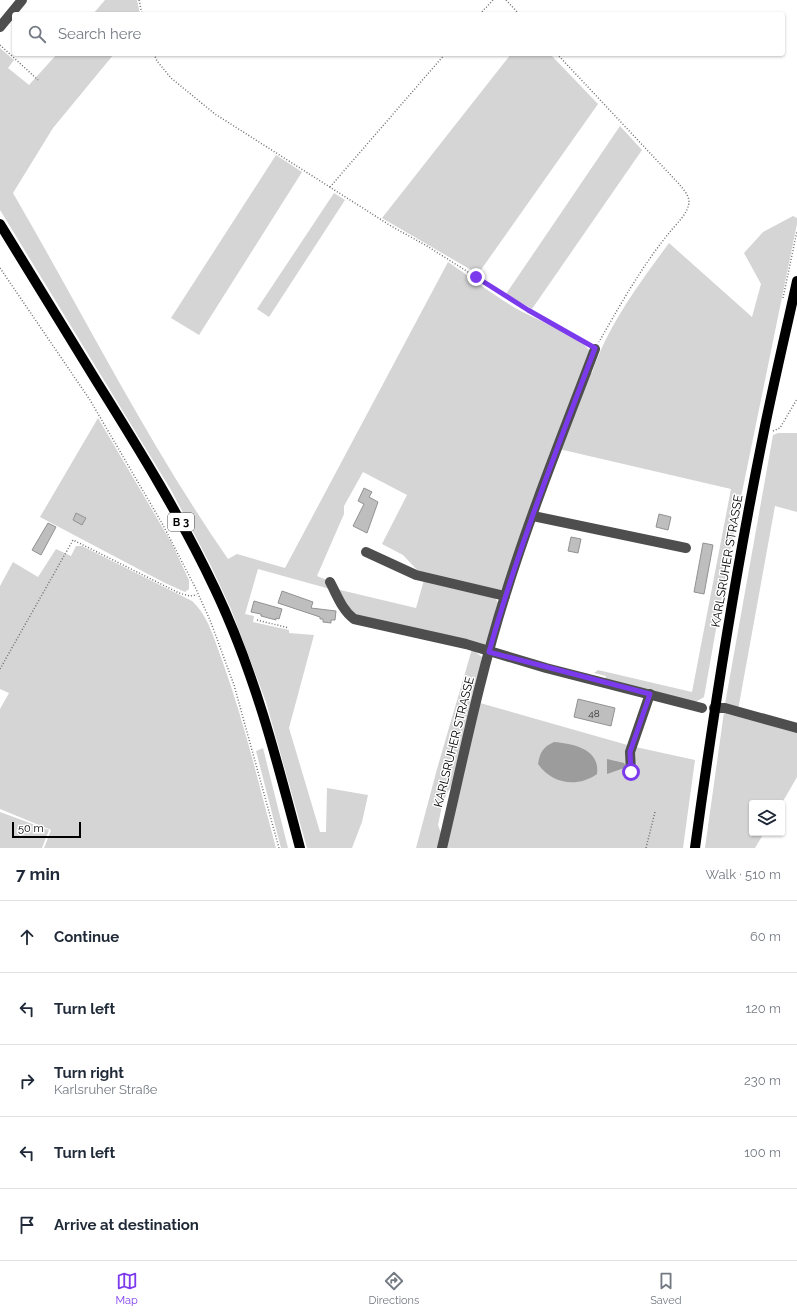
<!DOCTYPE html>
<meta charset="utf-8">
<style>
body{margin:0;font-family:Raleway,sans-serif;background:#f2f2f3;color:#1f2937}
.controls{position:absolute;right:12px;bottom:12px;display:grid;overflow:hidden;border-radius:4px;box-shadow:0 1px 3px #0004}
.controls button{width:36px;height:36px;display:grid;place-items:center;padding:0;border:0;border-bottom:1px solid #e0e1e3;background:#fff;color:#1f2937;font:20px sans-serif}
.scale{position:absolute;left:12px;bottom:10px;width:69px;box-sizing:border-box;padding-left:4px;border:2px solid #000;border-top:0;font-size:11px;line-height:14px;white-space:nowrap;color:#000;-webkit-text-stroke:3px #fff;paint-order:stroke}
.stop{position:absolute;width:12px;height:12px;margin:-9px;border:3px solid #7c3aed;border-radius:50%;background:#fff}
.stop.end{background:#7c3aed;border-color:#fff;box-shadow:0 1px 4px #0008}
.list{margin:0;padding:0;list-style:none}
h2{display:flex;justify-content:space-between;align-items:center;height:52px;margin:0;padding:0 16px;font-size:17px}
h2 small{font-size:13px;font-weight:400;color:#747a83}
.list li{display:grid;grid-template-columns:26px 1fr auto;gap:12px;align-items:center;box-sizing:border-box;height:72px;padding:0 16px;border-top:1px solid #e0e1e3}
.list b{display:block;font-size:15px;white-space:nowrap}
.list p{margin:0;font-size:13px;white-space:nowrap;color:#747a83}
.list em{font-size:13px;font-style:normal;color:#747a83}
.icon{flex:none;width:22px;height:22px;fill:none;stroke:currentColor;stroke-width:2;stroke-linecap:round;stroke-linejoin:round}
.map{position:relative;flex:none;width:797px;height:848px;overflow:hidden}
.search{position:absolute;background:#fff;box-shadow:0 1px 3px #0004;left:12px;right:12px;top:12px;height:44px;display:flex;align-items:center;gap:10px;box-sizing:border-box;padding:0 14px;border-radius:4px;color:#747a83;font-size:15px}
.sheet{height:412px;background:#fff}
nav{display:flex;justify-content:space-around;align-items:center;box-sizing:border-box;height:56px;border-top:1px solid #e0e1e3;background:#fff;font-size:11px;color:#747a83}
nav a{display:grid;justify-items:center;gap:2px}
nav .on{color:#7c3aed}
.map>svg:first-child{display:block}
</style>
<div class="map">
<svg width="797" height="848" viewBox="0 0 797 848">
<rect width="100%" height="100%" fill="#fff"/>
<!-- green -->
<g fill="#d5d5d5">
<polygon points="105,0 137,0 140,14 93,14"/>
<path d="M 0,48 L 14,60 L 8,68 L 29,85 L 57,54 L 114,54 L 53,128 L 13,193 C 84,315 147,442 228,559 L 237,554 L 285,568 L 448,262 C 469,276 490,293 512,306 C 529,317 580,336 590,351 L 504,589 L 498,591 L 418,571 L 403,555 L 382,544 L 407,495 L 363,472 L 344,506 L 344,514 L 317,576 L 327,580 L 330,589 L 258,569 L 245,614 L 254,616 L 253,622 L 289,630 L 289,633 L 314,635 L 289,728 L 320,832 L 326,832 L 327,788 L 368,795 L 362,822 L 352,848 L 307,848 L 266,702 L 231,609 L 210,564 L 171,490 L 0,210 Z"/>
<polygon points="511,54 550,54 598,104 478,274 382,218"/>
<polygon points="620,126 642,150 532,309 506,294"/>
<polygon points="276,155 302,172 199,335 171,318"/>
<polygon points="334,193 345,200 269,317 257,309"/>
<path d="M 793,216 L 797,218 L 797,224 L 729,556 L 704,697 L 694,703 L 605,681 L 606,676 L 594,673 L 598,670 L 692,692 L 731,489 L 559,449 L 589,372 L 592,373 C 608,325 639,284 669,243 L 752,317 L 761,284 L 744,253 L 763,232 Z"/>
<polygon points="98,418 171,542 189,580 189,589 185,592 163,582 40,517"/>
<polygon points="778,433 797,433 797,512 775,506 738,710 725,704 773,435"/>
<path d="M 76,546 L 82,546 L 192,601 C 209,617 214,639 222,660 C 244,721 259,785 276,848 L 44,848 L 51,830 L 0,809 L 0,709 L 9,693 L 0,689 L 0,586 L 13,562 L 38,577 L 56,549 L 71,556 Z"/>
<polygon points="424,580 494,596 500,606 490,642 484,646 356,617 336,589 416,608"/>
<polygon points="472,649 482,657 471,713 455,779 443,801 438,825 441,833 438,848 416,848 437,769"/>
<polygon points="480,703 631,746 695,760 683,848 445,848"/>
<polygon points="724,712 797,733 797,777 782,803 752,803 752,833 764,833 755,848 705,848"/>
<polygon points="263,748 288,848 281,848 256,751"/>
<polygon points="0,812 49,830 42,848 0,848"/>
</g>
<!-- water -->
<g fill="#9c9c9c">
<path d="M 554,742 C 574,744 600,749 597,774 C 577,788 552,784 538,764 C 540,752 543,747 554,742 Z"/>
<polygon points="607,759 624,763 627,767 607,774"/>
</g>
<!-- building -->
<g fill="#bebebe" stroke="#929292">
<polygon points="364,488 372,492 369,497 378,502 367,533 353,526 364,504 358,501"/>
<polygon points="76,513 86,518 82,525 73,520"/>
<polygon points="659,514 671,517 668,530 656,527"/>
<polygon points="48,523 56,527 41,555 32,550"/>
<polygon points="571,537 581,539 578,553 568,551"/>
<polygon points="703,543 713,545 704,594 694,592"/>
<polygon points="282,591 313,602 311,608 336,611 335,620 331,620 331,623 323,622 323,619 320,619 320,617 278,603"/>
<polygon points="254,601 282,609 279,619 276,618 276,620 261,616 261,614 251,612"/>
<polygon points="578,699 615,708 611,726 574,717"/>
</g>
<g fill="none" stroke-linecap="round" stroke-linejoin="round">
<!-- path -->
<g stroke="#707070" stroke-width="1.5" stroke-dasharray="1 2" stroke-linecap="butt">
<polyline points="139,0 142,14"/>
<polyline points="506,0 519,14"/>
<polyline points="480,14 493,0"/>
<polyline points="0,45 38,80"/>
<polyline points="154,54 157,61 171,78 215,114 391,226 427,246 528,310 587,344"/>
<path d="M 557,54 L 679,184 C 683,189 689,195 689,202 C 688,214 676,224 669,233 C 642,266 620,305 599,342"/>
<polyline points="330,187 445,54"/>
<polyline points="0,268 90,400 163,525 195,587 210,620 234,685 279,848"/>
<polyline points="783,298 797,231"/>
<polyline points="773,431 780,428 797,399"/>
<polyline points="257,620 289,628"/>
<polyline points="0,669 73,540 179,593 190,596 197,595"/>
<polyline points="646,848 655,812"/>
</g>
<!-- minor -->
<g stroke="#4e4e4e" stroke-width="10">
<polyline points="0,27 22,0"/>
<polyline points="533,516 686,548"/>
<polyline points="366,552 416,575 505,596"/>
<path d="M 330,582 C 337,595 342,610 354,619 L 466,644 L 546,668 L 702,708"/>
<polyline points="714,708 725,708 797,728"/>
<polyline points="631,772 630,752 650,694"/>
<path d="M 442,848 C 462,764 479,678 505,596 C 531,512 564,431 595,349"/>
</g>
<!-- major -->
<g stroke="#000" stroke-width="10">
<path d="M 0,224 C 32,277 65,329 97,382 C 139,449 181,517 215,589 C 254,671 277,760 300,848"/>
<path d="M 695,848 C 714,708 736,569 764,431 C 774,381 786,331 797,281"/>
</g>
</g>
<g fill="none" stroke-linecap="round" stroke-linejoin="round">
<!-- route -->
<path stroke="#7c3aed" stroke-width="5" d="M 476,277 L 528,310 L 595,348 C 557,449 518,548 489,652 L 650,694 L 630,752 L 631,772"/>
</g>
<g text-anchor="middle" stroke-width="3" stroke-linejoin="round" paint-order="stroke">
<!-- number labels -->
<g font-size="10" fill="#303030">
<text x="594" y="717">48</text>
</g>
<!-- shield labels -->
<rect fill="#fff" stroke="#4c4c4c" stroke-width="1" x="168" y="513" width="26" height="18" rx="3"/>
<g font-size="11" font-weight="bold" fill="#000">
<text x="181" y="526">B 3</text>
</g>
<!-- street labels -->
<g font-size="12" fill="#000" stroke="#fff">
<text transform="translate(727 561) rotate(-80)" y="4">KARLSRUHER STRASSE</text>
<text transform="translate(454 742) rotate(-76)" y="4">KARLSRUHER STRASSE</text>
</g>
</g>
</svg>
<div class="controls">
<button><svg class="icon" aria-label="layers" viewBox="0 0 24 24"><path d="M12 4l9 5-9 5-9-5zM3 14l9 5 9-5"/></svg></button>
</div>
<div class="scale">50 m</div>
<div class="stop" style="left:631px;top:772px"></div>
<div class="stop end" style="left:476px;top:277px"></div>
<div class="search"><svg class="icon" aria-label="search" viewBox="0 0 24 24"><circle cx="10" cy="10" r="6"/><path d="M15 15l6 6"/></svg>Search here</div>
</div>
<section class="sheet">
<h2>7 min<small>Walk · 510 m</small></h2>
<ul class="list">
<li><svg class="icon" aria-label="ahead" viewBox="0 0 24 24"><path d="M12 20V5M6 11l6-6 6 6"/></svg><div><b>Continue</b></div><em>60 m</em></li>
<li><svg class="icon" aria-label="left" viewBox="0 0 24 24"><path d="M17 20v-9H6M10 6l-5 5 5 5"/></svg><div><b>Turn left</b></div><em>120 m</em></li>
<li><svg class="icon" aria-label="right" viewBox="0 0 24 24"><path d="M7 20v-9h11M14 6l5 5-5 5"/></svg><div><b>Turn right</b><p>Karlsruher Straße</p></div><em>230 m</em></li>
<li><svg class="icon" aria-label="left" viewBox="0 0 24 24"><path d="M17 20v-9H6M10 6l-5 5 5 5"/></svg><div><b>Turn left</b></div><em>100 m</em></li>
<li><svg class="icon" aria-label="arrive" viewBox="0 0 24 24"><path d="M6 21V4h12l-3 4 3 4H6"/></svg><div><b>Arrive at destination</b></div></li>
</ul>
</section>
<nav>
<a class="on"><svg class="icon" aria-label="map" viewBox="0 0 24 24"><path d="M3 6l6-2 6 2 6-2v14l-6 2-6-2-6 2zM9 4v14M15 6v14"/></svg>Map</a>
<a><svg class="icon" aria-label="directions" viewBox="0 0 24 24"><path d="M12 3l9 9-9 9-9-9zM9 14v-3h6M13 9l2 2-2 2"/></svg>Directions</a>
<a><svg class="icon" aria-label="saved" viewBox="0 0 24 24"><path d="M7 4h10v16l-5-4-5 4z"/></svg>Saved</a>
</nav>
